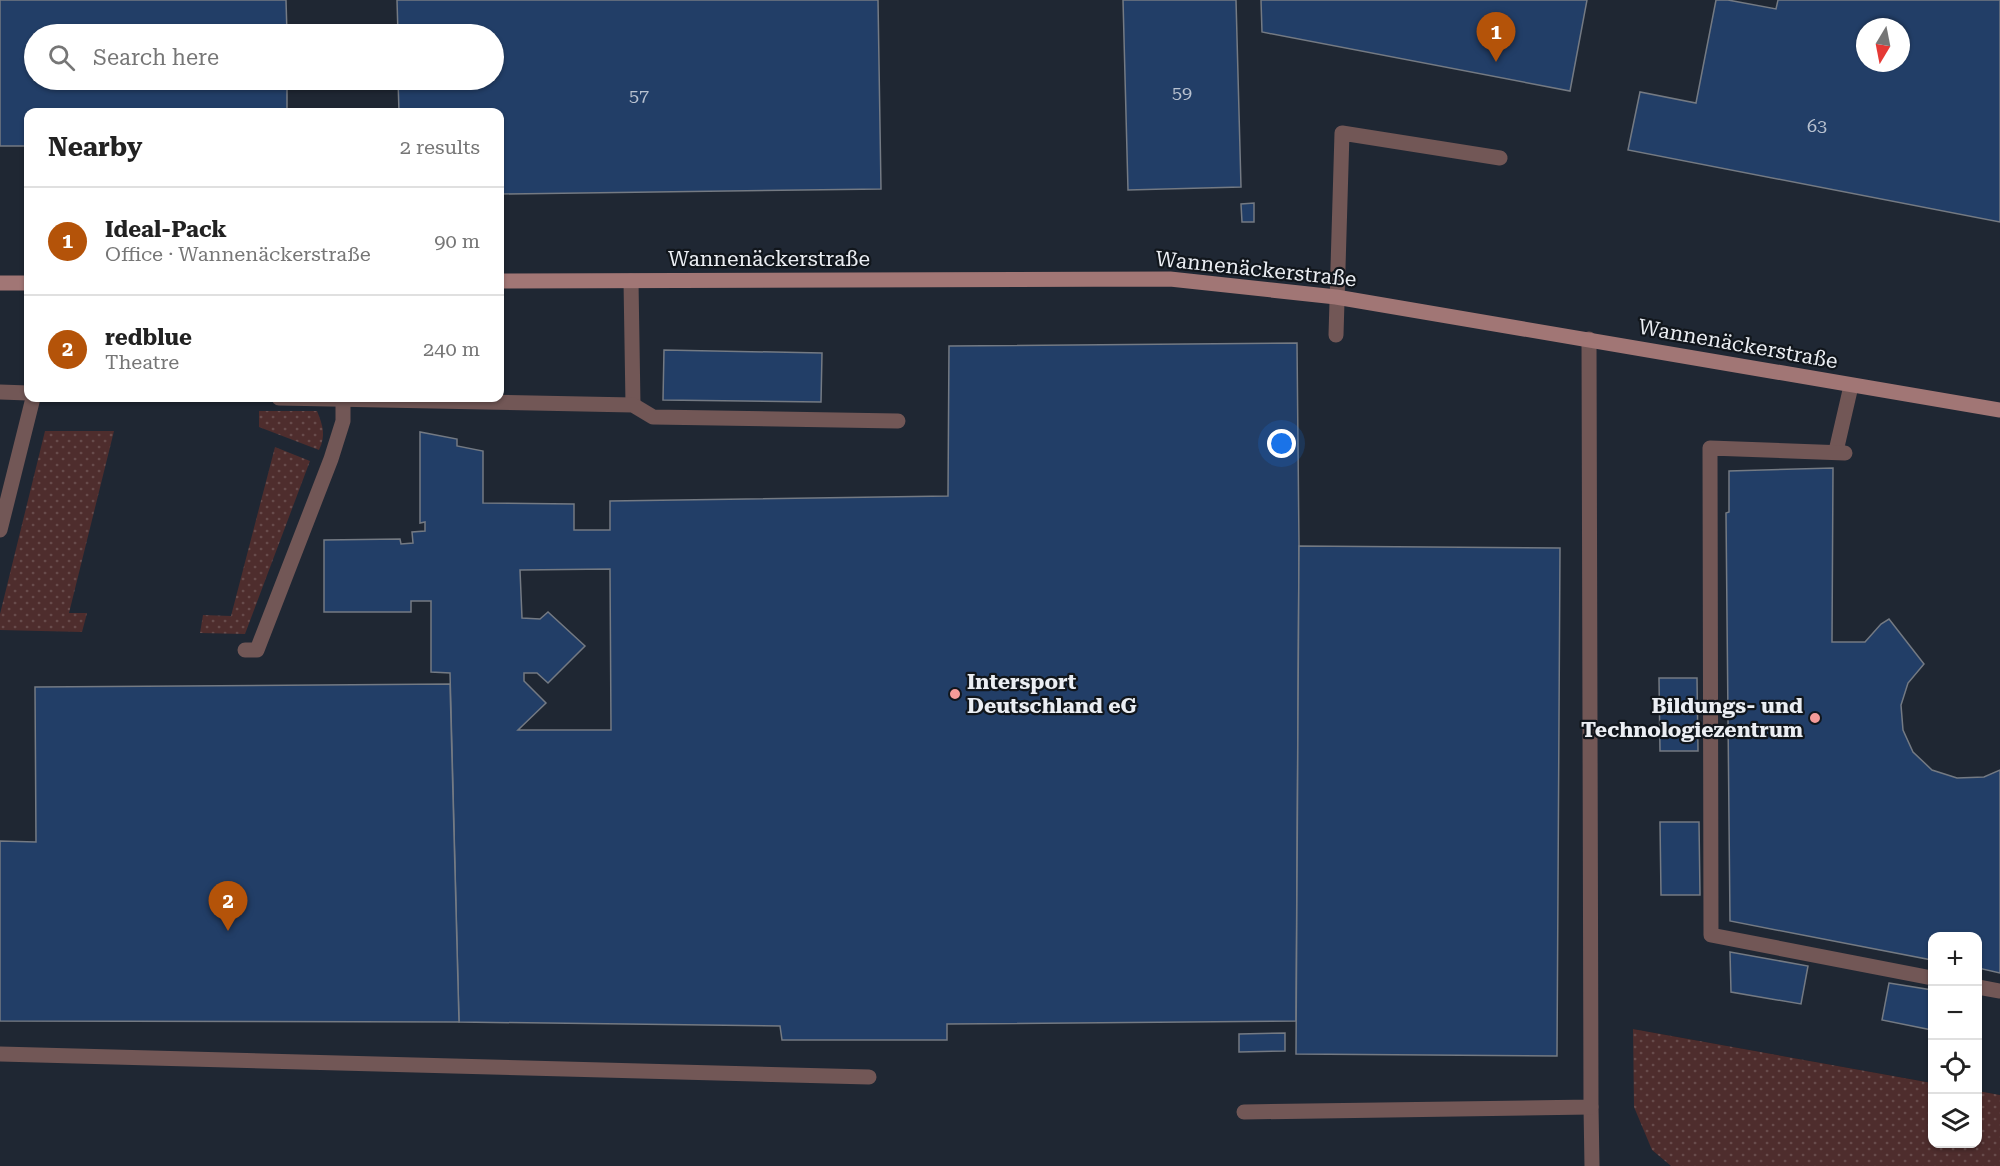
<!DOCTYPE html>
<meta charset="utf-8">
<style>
body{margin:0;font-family:"Roboto Serif",serif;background:#f6f6f6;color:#222}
.controls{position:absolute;right:18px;bottom:18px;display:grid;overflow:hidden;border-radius:12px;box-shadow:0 2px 4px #0004}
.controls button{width:54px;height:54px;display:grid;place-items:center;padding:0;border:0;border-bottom:2px solid #e0e0e0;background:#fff;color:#222;font:30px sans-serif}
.compass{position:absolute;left:1856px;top:18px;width:54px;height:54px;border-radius:50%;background:#fff;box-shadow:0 2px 4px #0004;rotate:190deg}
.you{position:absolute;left:1282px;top:444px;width:21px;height:21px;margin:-15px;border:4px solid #fff;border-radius:50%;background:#1a73e8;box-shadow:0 0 0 9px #1a73e833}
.badge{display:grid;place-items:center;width:39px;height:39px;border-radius:50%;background:#b45309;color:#fff;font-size:20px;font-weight:700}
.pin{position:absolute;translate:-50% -50px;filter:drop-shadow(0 2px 3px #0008)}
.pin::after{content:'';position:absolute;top:32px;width:21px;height:18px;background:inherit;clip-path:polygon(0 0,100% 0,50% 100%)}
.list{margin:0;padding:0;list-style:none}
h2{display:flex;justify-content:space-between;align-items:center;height:78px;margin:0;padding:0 24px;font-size:26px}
h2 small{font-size:20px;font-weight:400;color:#767676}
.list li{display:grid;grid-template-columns:39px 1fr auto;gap:18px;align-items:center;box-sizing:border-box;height:108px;padding:0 24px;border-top:2px solid #e0e0e0}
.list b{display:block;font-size:22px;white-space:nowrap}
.list p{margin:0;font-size:20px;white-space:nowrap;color:#767676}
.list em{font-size:20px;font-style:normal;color:#767676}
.icon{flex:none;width:33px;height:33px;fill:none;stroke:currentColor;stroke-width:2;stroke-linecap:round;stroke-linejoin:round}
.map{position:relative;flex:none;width:2000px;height:1166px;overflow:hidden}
.search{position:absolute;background:#fff;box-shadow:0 2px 4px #0004;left:24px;top:24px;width:480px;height:66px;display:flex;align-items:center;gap:15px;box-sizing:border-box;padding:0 21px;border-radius:33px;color:#767676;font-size:22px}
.panel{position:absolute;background:#fff;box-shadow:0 2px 4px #0004;left:24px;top:108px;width:480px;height:294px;border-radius:12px}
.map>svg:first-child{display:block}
</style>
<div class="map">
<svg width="2000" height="1166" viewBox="0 0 2000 1166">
<defs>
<pattern id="green-dots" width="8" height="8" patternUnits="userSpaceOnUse" patternTransform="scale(1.5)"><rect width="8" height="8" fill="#4e2d2d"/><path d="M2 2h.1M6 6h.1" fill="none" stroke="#684c4c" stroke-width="1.8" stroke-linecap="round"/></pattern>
</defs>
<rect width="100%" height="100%" fill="#1a1f26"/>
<!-- built -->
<path fill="#1f2733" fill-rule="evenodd" d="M 0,0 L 2000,0 L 2000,1095 L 1978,1091 L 1978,936 L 1932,936 L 1932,1083 L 1633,1029 L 1652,1150 L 1671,1166 L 0,1166 ZM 1865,27 L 1901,27 L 1901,63 L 1865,63 ZM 34,34 L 494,34 L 494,80 L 34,80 ZM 28,112 L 500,112 L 500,398 L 28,398 Z"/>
<!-- green -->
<g fill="url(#green-dots)">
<path d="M 259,411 L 317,411 C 323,426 326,435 319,450 L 259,427 Z"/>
<polygon points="45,431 114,431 69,613 87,613 82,632 0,630 0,614"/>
<polygon points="275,447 310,461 245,634 200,633 203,615 231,616"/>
<polygon points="1633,1029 1932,1083 1932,1144 1978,1144 1978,1091 2000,1095 2000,1166 1671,1166 1652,1150 1634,1107"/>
</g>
<!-- building -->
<g fill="#223e67" stroke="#747a83" stroke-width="1.5" fill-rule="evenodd">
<polygon points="0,0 286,0 287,34 34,34 34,80 287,80 287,112 28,112 28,146 0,146"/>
<polygon points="397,0 878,0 881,189 500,194 500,112 399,112 398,80 494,80 494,34 398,34"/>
<polygon points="1123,0 1236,0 1241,187 1128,190"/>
<polygon points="1261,0 1587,0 1570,91 1262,32"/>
<path d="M 1716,0 L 1728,0 L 1776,9 L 1778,0 L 2000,0 L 2000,222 L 1628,150 L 1640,92 L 1696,103 ZM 1865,27 L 1901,27 L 1901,63 L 1865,63 Z"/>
<polygon points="1254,203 1254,222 1242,222 1241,204"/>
<path d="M 1297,343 L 1299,546 L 1296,1021 L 947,1024 L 947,1040 L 782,1040 L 780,1026 L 459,1022 L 450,673 L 431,672 L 431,601 L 411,601 L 411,612 L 324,612 L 324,540 L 400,539 L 401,544 L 413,543 L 412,532 L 425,531 L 425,522 L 420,523 L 420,432 L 457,439 L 457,446 L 483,451 L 483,503 L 574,504 L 574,530 L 610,530 L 610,501 L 948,496 L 949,346 ZM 610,569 L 611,730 L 518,730 L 546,703 L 524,681 L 524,673 L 537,673 L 548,683 L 585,646 L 548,612 L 540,619 L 522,618 L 520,570 Z"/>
<polygon points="664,350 822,353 821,402 663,400"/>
<polygon points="1833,468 1832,642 1865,642 1881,624 1889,619 1924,664 1908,683 1901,705 1903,730 1913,752 1932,770 1957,778 1984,777 2000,770 2000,973 1978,968 1978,936 1932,936 1932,960 1730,921 1726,513 1729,512 1729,471"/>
<polygon points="1299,546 1560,548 1557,1056 1296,1054"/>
<polygon points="1659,678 1697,678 1698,751 1660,751"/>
<polygon points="450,684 459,1022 0,1021 0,841 36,842 35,687"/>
<polygon points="1660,822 1699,822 1700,895 1661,895"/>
<polygon points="1730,952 1808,966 1801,1004 1731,992"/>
<polygon points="1889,983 1932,990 1932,1030 1882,1020"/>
<polygon points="1285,1033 1285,1051 1239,1052 1239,1034"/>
</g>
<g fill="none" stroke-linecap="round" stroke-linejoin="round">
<!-- lane -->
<g stroke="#725756" stroke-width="15">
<polyline points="631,281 633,405"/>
<polyline points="1336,335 1342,133 1500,158"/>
<polyline points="0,392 28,393"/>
<polyline points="279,398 633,405 653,417 898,421"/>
<polyline points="1836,451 1851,386"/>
<polyline points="1845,453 1710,448 1711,935 1932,978"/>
<polyline points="0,530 33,398"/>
<polyline points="245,650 257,650 331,459 343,421 343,399"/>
<polyline points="1978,987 2000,991"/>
<polyline points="0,1054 869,1077"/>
<polyline points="1591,1107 1592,1166"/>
<polyline points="1244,1112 1591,1107 1589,339"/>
</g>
<!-- secondary -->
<g stroke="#a17675" stroke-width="15">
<polyline points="500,281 1170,279 1336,297 2000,410"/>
<polyline points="0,283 28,283"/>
</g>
</g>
<!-- markers -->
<g fill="#f59b99" stroke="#11161c" stroke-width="2">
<circle cx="955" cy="694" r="6"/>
<circle cx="1815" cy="718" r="6"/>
</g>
<g text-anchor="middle" stroke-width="4.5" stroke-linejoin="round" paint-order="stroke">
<!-- number labels -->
<g font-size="18" fill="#b9c2d0">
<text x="1182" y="99">59</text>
<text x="639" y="102">57</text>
<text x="1817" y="132">63</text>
</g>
<!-- street labels -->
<g font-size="21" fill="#ebeef3" stroke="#11161c">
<text x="769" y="266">Wannenäckerstraße</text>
<text transform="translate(1256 269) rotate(6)" y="7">Wannenäckerstraße</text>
<text transform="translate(1738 344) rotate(10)" y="7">Wannenäckerstraße</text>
</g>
<!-- poi labels -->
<g font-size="21" font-weight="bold" fill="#ebeef3" stroke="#11161c" text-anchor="start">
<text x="967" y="689">Intersport<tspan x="967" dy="24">Deutschland eG</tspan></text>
<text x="1803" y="713" text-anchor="end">Bildungs- und<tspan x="1803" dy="24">Technologiezentrum</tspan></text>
</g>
</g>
</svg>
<div class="controls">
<button>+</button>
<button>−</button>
<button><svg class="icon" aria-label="locate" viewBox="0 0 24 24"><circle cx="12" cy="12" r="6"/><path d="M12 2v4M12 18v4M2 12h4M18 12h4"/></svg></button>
<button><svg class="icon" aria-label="layers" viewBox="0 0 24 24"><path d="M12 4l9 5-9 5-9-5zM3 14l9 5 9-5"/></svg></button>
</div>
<svg class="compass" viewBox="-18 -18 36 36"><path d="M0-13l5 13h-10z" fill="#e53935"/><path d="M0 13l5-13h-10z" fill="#767676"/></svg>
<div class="you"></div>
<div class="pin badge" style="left:1496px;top:62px">1</div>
<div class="pin badge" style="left:228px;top:931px">2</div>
<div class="search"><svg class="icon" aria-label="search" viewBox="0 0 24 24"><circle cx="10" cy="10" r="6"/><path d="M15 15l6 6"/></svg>Search here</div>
<section class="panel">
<h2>Nearby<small>2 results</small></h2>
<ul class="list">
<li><span class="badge">1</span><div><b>Ideal-Pack</b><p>Office · Wannenäckerstraße</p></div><em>90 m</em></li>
<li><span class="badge">2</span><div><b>redblue</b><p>Theatre</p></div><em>240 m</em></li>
</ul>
</section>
</div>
